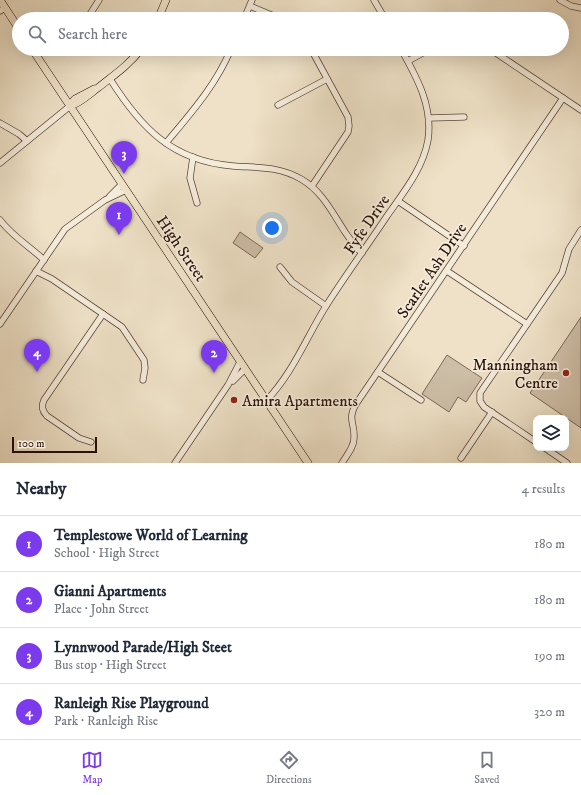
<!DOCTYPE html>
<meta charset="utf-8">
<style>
body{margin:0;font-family:"IM FELL DW Pica",serif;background:#f2f2f3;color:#1f2937}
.controls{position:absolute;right:12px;bottom:12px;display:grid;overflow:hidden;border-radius:8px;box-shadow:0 4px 16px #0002}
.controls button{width:36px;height:36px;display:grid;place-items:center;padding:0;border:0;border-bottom:1px solid #e0e1e3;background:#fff;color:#1f2937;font:20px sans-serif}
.scale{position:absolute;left:12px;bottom:10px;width:85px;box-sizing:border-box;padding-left:4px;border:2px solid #2c130a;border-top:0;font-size:11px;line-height:14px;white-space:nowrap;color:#2c130a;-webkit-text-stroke:3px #f4ecdb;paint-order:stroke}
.you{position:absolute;left:272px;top:228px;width:14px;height:14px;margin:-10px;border:3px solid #fff;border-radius:50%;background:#1a73e8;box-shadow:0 0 0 6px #1a73e833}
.badge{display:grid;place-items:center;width:26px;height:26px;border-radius:50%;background:#7c3aed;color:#fff;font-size:13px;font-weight:700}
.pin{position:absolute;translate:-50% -33px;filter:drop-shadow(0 1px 2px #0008)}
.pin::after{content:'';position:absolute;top:21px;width:14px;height:12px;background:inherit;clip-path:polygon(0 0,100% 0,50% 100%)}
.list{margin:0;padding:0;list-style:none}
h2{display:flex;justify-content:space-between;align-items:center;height:52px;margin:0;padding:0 16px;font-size:17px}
h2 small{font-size:13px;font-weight:400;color:#747a83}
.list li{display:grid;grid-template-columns:26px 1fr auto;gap:12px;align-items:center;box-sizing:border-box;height:56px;padding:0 16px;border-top:1px solid #e0e1e3}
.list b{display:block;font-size:15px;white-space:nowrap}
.list p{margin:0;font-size:13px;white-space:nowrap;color:#747a83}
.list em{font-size:13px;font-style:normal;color:#747a83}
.icon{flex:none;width:22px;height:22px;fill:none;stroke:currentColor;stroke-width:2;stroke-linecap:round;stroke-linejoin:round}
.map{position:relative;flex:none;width:581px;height:463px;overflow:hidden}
.search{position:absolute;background:#fff;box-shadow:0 4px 16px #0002;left:12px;right:12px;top:12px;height:44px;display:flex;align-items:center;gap:10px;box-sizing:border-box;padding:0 14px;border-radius:22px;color:#747a83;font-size:15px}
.sheet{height:276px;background:#fff}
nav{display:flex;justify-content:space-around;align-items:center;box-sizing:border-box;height:56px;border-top:1px solid #e0e1e3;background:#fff;font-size:11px;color:#747a83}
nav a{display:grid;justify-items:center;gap:2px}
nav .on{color:#7c3aed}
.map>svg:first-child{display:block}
</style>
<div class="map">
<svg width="581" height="463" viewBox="0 0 581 463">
<rect width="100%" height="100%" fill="#eee1c7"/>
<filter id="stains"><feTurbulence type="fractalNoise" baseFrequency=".005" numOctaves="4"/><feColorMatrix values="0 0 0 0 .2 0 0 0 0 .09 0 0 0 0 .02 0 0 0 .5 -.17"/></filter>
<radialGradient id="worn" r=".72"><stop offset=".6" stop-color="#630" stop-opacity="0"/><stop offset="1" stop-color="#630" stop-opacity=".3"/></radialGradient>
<!-- green -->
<g fill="#cdbea7" stroke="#7c6858">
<polygon points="240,232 263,248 255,258 233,243"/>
<polygon points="581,317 581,428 530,393"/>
<polygon points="447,355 482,378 466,402 458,397 449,412 422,394"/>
</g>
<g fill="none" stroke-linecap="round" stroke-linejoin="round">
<!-- minor casing -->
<g stroke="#5c4639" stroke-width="7">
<g id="minor">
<polyline points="374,0 385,19"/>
<polyline points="560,0 571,6 581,8"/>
<polyline points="250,6 281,19"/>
<polyline points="0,11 5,8"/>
<polyline points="87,19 99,0"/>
<polyline points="244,19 252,0"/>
<polyline points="311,49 348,117 349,126 348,132 312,186"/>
<polyline points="490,49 581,110"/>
<polyline points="408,61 430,49"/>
<path d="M 110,79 C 141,128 172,161 233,166 C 259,168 278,166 301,179 C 322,191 332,212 345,232 C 350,239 355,247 362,253"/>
<polyline points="278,105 327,79"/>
<polyline points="429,118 464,117"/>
<polyline points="0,123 19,134 27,141"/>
<path d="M 166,143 C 191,113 216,85 231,49"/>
<polyline points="193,157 190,178 197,203"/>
<polyline points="0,163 70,106"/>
<polyline points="110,196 122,184"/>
<polyline points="398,201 464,246"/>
<path d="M 0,220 C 12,236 29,246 44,260"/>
<polyline points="280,267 292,282 326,306"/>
<polyline points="36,271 52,279 122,327 144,360 145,368 143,380"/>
<polyline points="447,271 527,324"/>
<polyline points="0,324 65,229 105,200 126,190"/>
<polyline points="378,372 421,400"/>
<polyline points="233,381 245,369"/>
<path d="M 266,401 C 293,373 306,338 326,306 C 345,276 367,246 387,216 C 403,193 423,169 428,140 C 433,106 417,78 401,49"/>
<path d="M 91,442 L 79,438 L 47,416 C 42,411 41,406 44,400 L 103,314"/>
<polyline points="536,442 484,407 480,401 480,393 562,273 569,249 581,230"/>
<polyline points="545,448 567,463"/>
<polyline points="461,458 492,412"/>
<polyline points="175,463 228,385 240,362"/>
<path d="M 342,463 C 347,455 354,447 354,438 C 355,423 347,420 356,404 L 563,98"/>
</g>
</g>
<!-- major casing -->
<g stroke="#2c130a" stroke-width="8">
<g id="major">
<polyline points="0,0 19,29"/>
<polyline points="158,19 166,0"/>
<polyline points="32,49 308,463"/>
<polyline points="70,105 75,99 94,89"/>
<path d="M 70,106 C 82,102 89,94 99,87 C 114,75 129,65 141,49"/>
</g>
</g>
<!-- minor -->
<use href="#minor" stroke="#f4ecdb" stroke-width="5.5"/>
<!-- major -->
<use href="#major" stroke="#eee1c7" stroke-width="7"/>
</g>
<!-- markers -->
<g fill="#8f2418" stroke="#f4ecdb" stroke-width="1.5">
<circle cx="566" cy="373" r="4"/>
<circle cx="234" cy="400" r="4"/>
</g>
<g text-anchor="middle" stroke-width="3.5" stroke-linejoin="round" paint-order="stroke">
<!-- street labels -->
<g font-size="16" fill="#2c130a" stroke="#f4ecdb">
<text transform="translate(366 224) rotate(-56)" y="6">Fyfe Drive</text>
<text transform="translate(182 248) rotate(56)" y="6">High Street</text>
<text transform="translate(431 270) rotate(-56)" y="6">Scarlet Ash Drive</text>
</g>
<!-- poi labels -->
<g font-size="16" fill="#2c130a" stroke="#f4ecdb" text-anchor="end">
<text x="558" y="370">Manningham<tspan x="558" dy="18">Centre</tspan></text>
<text x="242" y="406" text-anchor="start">Amira Apartments</text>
</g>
</g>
<rect width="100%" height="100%" filter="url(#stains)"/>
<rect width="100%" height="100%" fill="url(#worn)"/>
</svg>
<div class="controls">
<button><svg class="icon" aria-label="layers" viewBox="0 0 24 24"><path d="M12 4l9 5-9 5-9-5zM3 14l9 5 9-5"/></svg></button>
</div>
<div class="scale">100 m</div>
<div class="you"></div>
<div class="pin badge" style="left:119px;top:235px">1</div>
<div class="pin badge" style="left:214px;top:373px">2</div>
<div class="pin badge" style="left:124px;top:174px">3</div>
<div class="pin badge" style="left:37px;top:372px">4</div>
<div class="search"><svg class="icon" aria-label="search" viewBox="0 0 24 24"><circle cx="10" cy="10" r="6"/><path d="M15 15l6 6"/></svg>Search here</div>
</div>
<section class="sheet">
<h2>Nearby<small>4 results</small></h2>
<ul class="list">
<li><span class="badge">1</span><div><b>Templestowe World of Learning</b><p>School · High Street</p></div><em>180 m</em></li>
<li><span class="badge">2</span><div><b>Gianni Apartments</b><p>Place · John Street</p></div><em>180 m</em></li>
<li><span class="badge">3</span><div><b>Lynnwood Parade/High Steet</b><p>Bus stop · High Street</p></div><em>190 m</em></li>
<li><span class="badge">4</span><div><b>Ranleigh Rise Playground</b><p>Park · Ranleigh Rise</p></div><em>320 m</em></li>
</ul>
</section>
<nav>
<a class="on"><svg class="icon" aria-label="map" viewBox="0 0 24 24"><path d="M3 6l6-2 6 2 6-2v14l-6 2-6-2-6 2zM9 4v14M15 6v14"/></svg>Map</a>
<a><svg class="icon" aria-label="directions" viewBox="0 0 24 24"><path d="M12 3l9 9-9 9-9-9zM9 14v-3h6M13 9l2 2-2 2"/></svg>Directions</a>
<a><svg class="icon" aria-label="saved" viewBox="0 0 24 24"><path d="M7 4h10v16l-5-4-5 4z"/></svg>Saved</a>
</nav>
